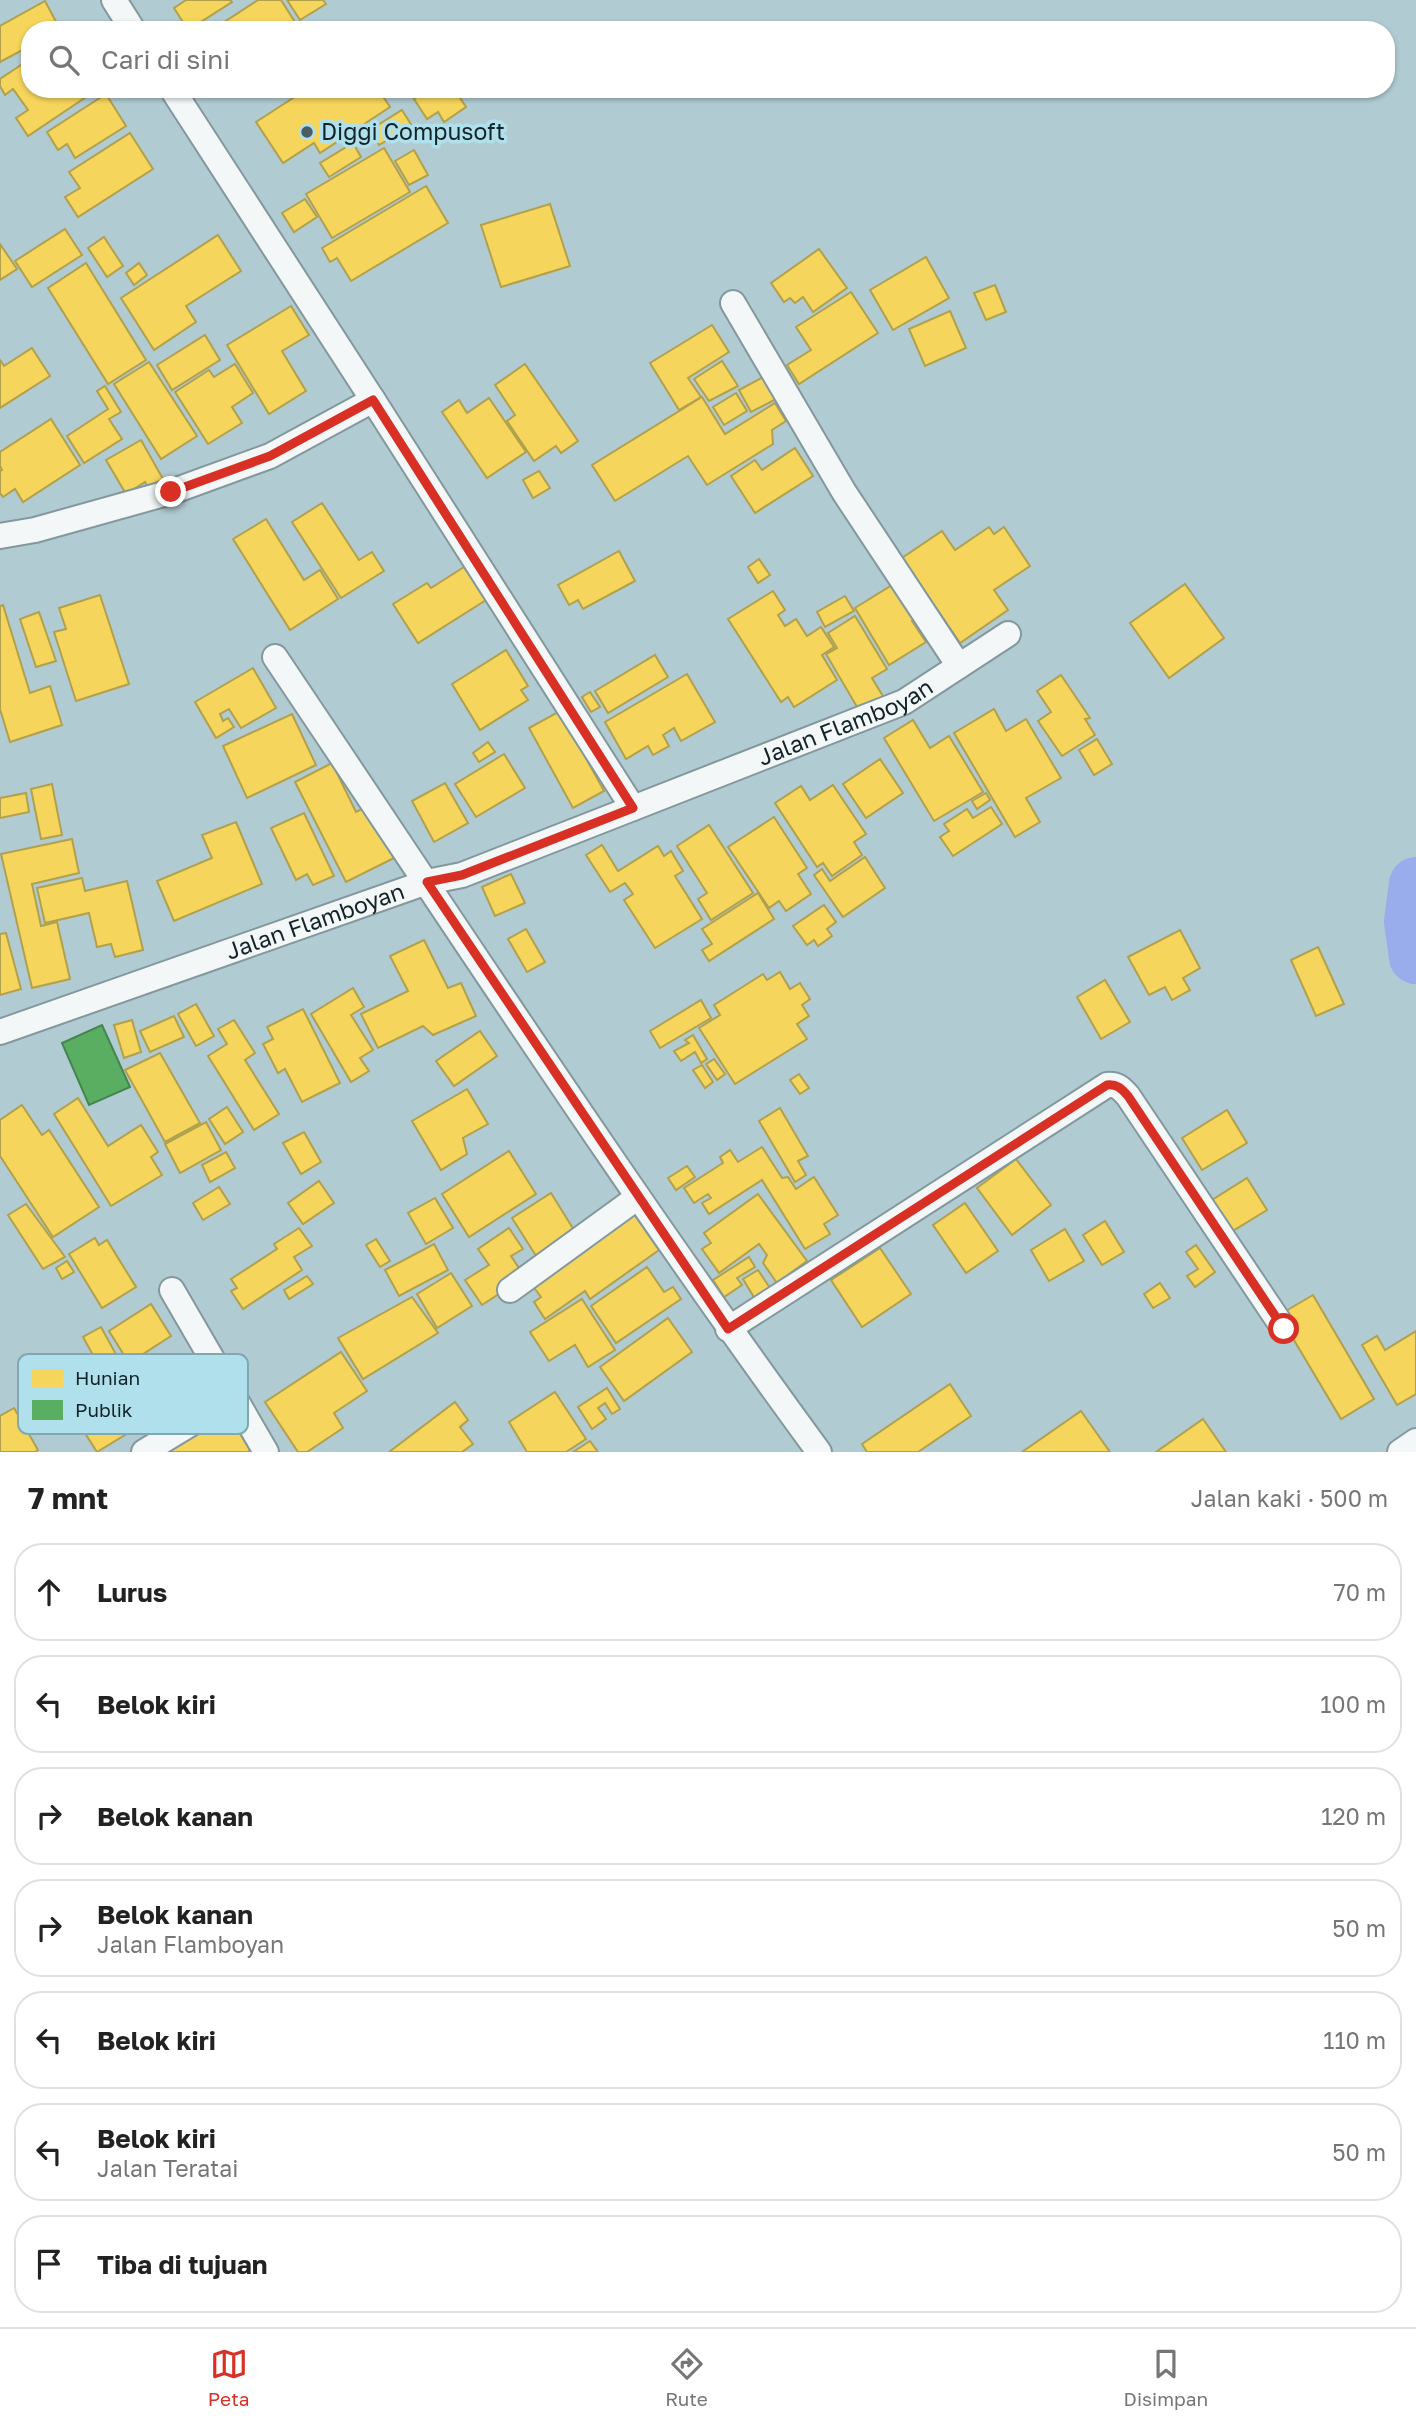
<!DOCTYPE html>
<html lang="id">
<meta charset="utf-8">
<style>
body{margin:0;font-family:"Golos Text",sans-serif;background:#f6f6f6;color:#222}
.stop{position:absolute;width:21px;height:21px;margin:-16px;border:5px solid #d93025;border-radius:50%;background:#fff}
.stop.end{background:#d93025;border-color:#fff;box-shadow:0 2px 7px #0008}
.list{margin:0;padding:0;list-style:none}
h2{display:flex;justify-content:space-between;align-items:center;height:91px;margin:0;padding:0 28px;font-size:30px}
h2 small{font-size:23px;font-weight:400;color:#767676}
.list li{display:grid;grid-template-columns:46px 1fr auto;gap:21px;align-items:center;box-sizing:border-box;height:98px;margin:0 14px 14px;padding:0 14px;border:2px solid #e0e0e0;border-radius:28px}
.list b{display:block;font-size:26px;white-space:nowrap}
.list p{margin:0;font-size:23px;white-space:nowrap;color:#767676}
.list em{font-size:23px;font-style:normal;color:#767676}
.icon{flex:none;width:38px;height:38px;fill:none;stroke:currentColor;stroke-width:2;stroke-linecap:round;stroke-linejoin:round}
.map{position:relative;flex:none;width:1416px;height:1452px;overflow:hidden}
.search{position:absolute;background:#fff;box-shadow:0 2px 5px #0004;left:21px;right:21px;top:21px;height:77px;display:flex;align-items:center;gap:18px;box-sizing:border-box;padding:0 24px;border-radius:28px;color:#767676;font-size:26px}
.sheet{height:875px;background:#fff}
nav{display:flex;justify-content:space-around;align-items:center;box-sizing:border-box;height:98px;border-top:2px solid #e0e0e0;background:#fff;font-size:19px;color:#767676}
nav a{display:grid;justify-items:center;gap:4px}
nav .on{color:#d93025}
.map>svg:first-child{display:block}
</style>
<div class="map">
<svg width="1416" height="1452" viewBox="0 0 1416 1452">
<rect width="100%" height="100%" fill="#b1cbd2"/>
<!-- homes -->
<g fill="#f6d55c" stroke="#b1a04c" stroke-width="2">
<polygon points="186,0 230,0 232,2 188,30 174,8"/>
<polygon points="258,0 281,0 300,30 212,30"/>
<polygon points="287,0 323,0 326,4 300,20"/>
<polygon points="45,1 60,29 30,30 30,46 0,62 0,26"/>
<polygon points="30,59 30,89 98,89 28,136 16,118 28,110 13,89 5,95 0,86 0,79"/>
<polygon points="307,89 378,89 390,107 320,153 314,143 283,163 256,122"/>
<polygon points="429,89 454,89 466,107 444,122 438,112 427,119 414,99"/>
<polygon points="106,94 126,126 75,158 67,144 58,150 47,132"/>
<polygon points="402,110 412,126 379,145 370,130"/>
<polygon points="130,133 153,169 78,217 65,197 80,188 69,172"/>
<polygon points="353,143 361,157 329,177 320,163"/>
<polygon points="384,148 410,192 332,238 306,194"/>
<polygon points="414,150 428,175 409,185 395,161"/>
<polygon points="426,186 448,223 351,281 337,258 330,262 322,248"/>
<polygon points="305,199 317,217 294,232 282,213"/>
<polygon points="550,204 570,266 501,287 481,225"/>
<polygon points="65,229 82,255 32,287 15,261"/>
<polygon points="218,235 241,271 186,306 196,322 154,350 121,298"/>
<polygon points="104,237 123,266 107,277 88,248"/>
<polygon points="0,244 17,269 0,280"/>
<polygon points="819,249 847,288 813,312 803,297 795,303 790,298 784,302 771,283"/>
<polygon points="926,257 949,298 893,330 870,290"/>
<polygon points="86,263 146,360 108,384 48,288"/>
<polygon points="139,263 147,275 134,285 126,273"/>
<polygon points="995,285 1006,312 986,320 974,293"/>
<polygon points="851,292 878,333 799,384 787,365 811,350 796,327"/>
<polygon points="291,306 309,335 282,351 306,391 269,414 227,345"/>
<polygon points="950,311 966,348 925,366 909,329"/>
<polygon points="712,325 729,352 688,378 701,397 679,410 650,363"/>
<polygon points="205,335 220,360 172,390 157,365"/>
<polygon points="32,348 50,376 0,408 0,360 4,366"/>
<polygon points="722,361 738,386 709,401 694,379"/>
<polygon points="149,362 197,436 161,459 114,384"/>
<polygon points="235,364 253,393 232,407 242,423 208,444 175,392 209,370 214,377"/>
<polygon points="525,364 578,441 561,453 556,446 534,461 507,421 515,415 495,385"/>
<polygon points="767,375 780,397 751,412 739,390"/>
<polygon points="105,386 121,412 109,419 122,439 84,463 67,436 108,409 97,391"/>
<polygon points="736,393 747,411 724,425 713,407"/>
<polygon points="702,397 725,434 775,403 786,421 772,430 773,444 707,485 688,456 615,501 592,465"/>
<polygon points="489,398 526,452 487,478 442,412 459,400 467,413"/>
<polygon points="51,419 80,465 23,502 15,489 3,497 0,493 0,471 2,470 0,466 0,452"/>
<polygon points="141,440 163,479 148,487 145,482 126,494 106,460"/>
<polygon points="795,448 813,476 755,513 731,476 755,460 762,470"/>
<polygon points="539,471 550,488 533,498 523,480"/>
<polygon points="322,503 359,560 372,552 384,571 341,598 292,522"/>
<polygon points="266,519 304,580 320,570 338,599 290,630 233,539"/>
<polygon points="989,527 994,534 1004,527 1030,566 994,590 1008,610 960,643 902,558 942,531 955,550"/>
<polygon points="619,551 635,581 583,609 578,600 569,605 558,585"/>
<polygon points="759,559 770,575 758,583 748,567"/>
<polygon points="464,567 486,600 418,643 393,604 427,583 431,588"/>
<polygon points="897,582 918,617 912,621 926,642 889,665 855,608"/>
<polygon points="1185,584 1224,638 1169,678 1130,623"/>
<polygon points="773,591 785,610 778,615 785,626 796,619 807,636 821,627 834,647 822,655 837,680 794,707 788,697 781,702 728,619"/>
<polygon points="100,595 129,684 76,701 54,632 66,629 59,608"/>
<polygon points="845,596 854,611 825,627 817,612"/>
<polygon points="3,605 30,693 50,686 62,725 10,742 0,709 0,606"/>
<polygon points="39,612 56,661 36,667 20,619"/>
<polygon points="855,616 887,669 872,678 884,698 860,712 826,654 837,648 828,633"/>
<polygon points="506,650 528,686 521,690 528,700 480,730 452,684"/>
<polygon points="655,655 668,677 608,713 595,691"/>
<polygon points="253,668 276,708 241,728 229,709 220,714 223,721 228,718 234,727 216,738 195,702"/>
<polygon points="687,674 715,722 681,741 674,728 663,735 669,746 653,755 648,746 626,759 605,722"/>
<polygon points="1061,675 1090,718 1085,719 1095,735 1062,756 1038,721 1051,712 1037,691"/>
<polygon points="590,692 600,707 591,712 582,697"/>
<polygon points="994,709 1006,731 1026,719 1061,778 1026,798 1040,822 1015,837 954,733"/>
<polygon points="560,711 604,791 573,808 529,728"/>
<polygon points="292,714 316,765 247,798 223,746"/>
<polygon points="913,720 930,748 949,736 983,792 934,821 884,738"/>
<polygon points="1097,739 1112,764 1094,775 1079,750"/>
<polygon points="488,742 495,752 479,762 473,753"/>
<polygon points="504,754 525,788 476,817 455,784"/>
<polygon points="880,759 903,793 866,818 843,784"/>
<polygon points="332,763 356,812 368,806 394,858 346,882 295,782"/>
<polygon points="445,783 468,823 434,842 412,801"/>
<polygon points="52,784 62,835 41,839 31,789"/>
<polygon points="833,785 866,834 854,842 862,855 832,876 823,863 817,867 775,803 801,786 810,800"/>
<polygon points="26,793 29,812 0,818 0,798"/>
<polygon points="986,793 990,800 977,809 972,801"/>
<polygon points="991,807 1002,824 953,856 940,837 949,831 944,824 967,809 973,818"/>
<polygon points="304,813 334,876 313,885 307,874 296,880 271,828"/>
<polygon points="774,817 807,868 798,874 811,894 786,911 779,901 769,908 728,847"/>
<polygon points="236,822 262,884 174,921 157,881 212,858 202,835"/>
<polygon points="709,825 753,893 711,920 698,899 707,893 677,846"/>
<polygon points="72,839 79,873 32,884 41,926 57,922 70,979 32,988 1,854"/>
<polygon points="602,845 618,871 658,846 664,856 671,851 683,871 675,876 702,919 655,948 624,900 633,894 625,883 610,892 586,855"/>
<polygon points="865,857 885,888 843,917 814,875 822,869 830,881"/>
<polygon points="511,874 525,903 495,916 482,887"/>
<polygon points="82,878 85,891 127,881 143,950 115,957 111,944 97,947 89,913 45,923 37,888"/>
<polygon points="758,893 774,919 709,961 702,950 712,944 702,929"/>
<polygon points="824,905 836,922 827,929 832,936 818,946 814,940 807,945 793,926"/>
<polygon points="526,929 545,962 527,972 508,939"/>
<polygon points="1180,930 1200,968 1183,978 1190,990 1172,1000 1165,987 1149,995 1128,957"/>
<polygon points="6,933 21,989 0,995 0,934"/>
<polygon points="424,940 448,988 461,983 476,1016 433,1035 423,1026 378,1048 361,1014 408,991 390,956"/>
<polygon points="1318,947 1344,1004 1316,1016 1291,960"/>
<polygon points="780,972 790,989 800,983 810,999 802,1005 809,1016 797,1024 807,1039 735,1084 699,1028 720,1015 714,1005 763,974 767,980"/>
<polygon points="1105,980 1130,1022 1101,1039 1077,997"/>
<polygon points="353,988 364,1007 351,1015 373,1050 360,1058 369,1071 351,1082 311,1014"/>
<polygon points="701,1000 711,1018 660,1048 650,1031"/>
<polygon points="196,1004 214,1036 196,1046 178,1014"/>
<polygon points="303,1009 340,1083 302,1102 285,1069 278,1073 263,1044 273,1039 267,1027"/>
<polygon points="174,1016 184,1037 150,1052 140,1031"/>
<polygon points="132,1020 141,1052 124,1058 114,1025"/>
<polygon points="234,1020 255,1053 245,1060 279,1114 254,1130 208,1056 227,1044 218,1029"/>
<polygon points="480,1031 497,1056 454,1086 436,1061"/>
<polygon points="693,1035 707,1059 701,1063 695,1052 681,1061 674,1051 689,1043 685,1040"/>
<polygon points="160,1053 200,1123 165,1142 125,1070"/>
<polygon points="714,1059 725,1074 717,1080 706,1064"/>
<polygon points="702,1065 713,1082 705,1088 693,1070"/>
<polygon points="799,1074 809,1088 800,1094 790,1080"/>
<polygon points="467,1089 488,1124 463,1138 467,1154 441,1170 412,1121"/>
<polygon points="78,1098 108,1146 141,1125 158,1152 151,1157 162,1175 111,1206 54,1114"/>
<polygon points="22,1105 42,1135 49,1130 99,1207 53,1237 0,1156 0,1120"/>
<polygon points="227,1107 243,1132 225,1144 209,1119"/>
<polygon points="780,1108 808,1156 798,1161 806,1175 795,1182 759,1121"/>
<polygon points="1227,1110 1247,1143 1202,1170 1182,1138"/>
<polygon points="206,1122 221,1150 180,1173 165,1144"/>
<polygon points="304,1132 321,1162 301,1174 283,1143"/>
<polygon points="762,1147 782,1178 788,1177 796,1189 814,1177 838,1215 824,1224 830,1234 805,1249 762,1180 709,1214 702,1203 711,1198 708,1194 694,1203 684,1188 723,1163 720,1157 730,1150 738,1162"/>
<polygon points="509,1151 536,1194 469,1237 442,1194"/>
<polygon points="226,1152 235,1168 210,1182 202,1165"/>
<polygon points="1016,1159 1051,1205 1012,1235 977,1188"/>
<polygon points="687,1166 695,1177 676,1190 668,1178"/>
<polygon points="1247,1178 1267,1210 1231,1232 1212,1200"/>
<polygon points="319,1181 334,1203 303,1224 288,1203"/>
<polygon points="219,1187 230,1204 203,1220 193,1203"/>
<polygon points="551,1193 577,1235 538,1259 512,1218"/>
<polygon points="758,1194 807,1261 777,1283 763,1263 767,1255 759,1244 719,1273 702,1249 711,1243 704,1233"/>
<polygon points="435,1198 453,1228 426,1244 408,1213"/>
<polygon points="965,1203 998,1251 966,1273 933,1225"/>
<polygon points="26,1204 65,1257 43,1269 8,1215"/>
<polygon points="634,1214 659,1250 590,1299 585,1291 545,1319 534,1302 541,1297 532,1285"/>
<polygon points="1105,1221 1124,1252 1102,1265 1083,1235"/>
<polygon points="299,1228 312,1246 294,1257 302,1270 243,1309 231,1291 237,1288 231,1279 277,1249 274,1244"/>
<polygon points="509,1228 523,1249 511,1256 525,1277 482,1305 465,1280 489,1265 478,1249"/>
<polygon points="1065,1229 1084,1261 1049,1281 1031,1250"/>
<polygon points="95,1238 99,1245 107,1240 136,1287 102,1308 69,1254"/>
<polygon points="376,1239 390,1261 380,1267 366,1245"/>
<polygon points="434,1244 448,1270 399,1296 385,1270"/>
<polygon points="1196,1245 1215,1272 1195,1287 1187,1276 1198,1269 1186,1252"/>
<polygon points="880,1248 911,1294 862,1327 831,1280"/>
<polygon points="749,1257 755,1267 737,1278 742,1285 724,1297 713,1280"/>
<polygon points="67,1261 74,1272 62,1279 56,1268"/>
<polygon points="647,1267 664,1292 673,1287 681,1299 616,1343 591,1306"/>
<polygon points="758,1270 774,1294 758,1304 743,1279"/>
<polygon points="451,1273 472,1306 437,1328 417,1294"/>
<polygon points="307,1276 313,1284 289,1299 284,1290"/>
<polygon points="1160,1283 1170,1298 1153,1308 1144,1294"/>
<polygon points="1313,1295 1374,1399 1341,1419 1279,1315"/>
<polygon points="412,1297 438,1333 363,1379 338,1338"/>
<polygon points="582,1299 615,1350 588,1367 575,1345 549,1361 530,1332"/>
<polygon points="151,1304 171,1336 129,1363 109,1331"/>
<polygon points="668,1318 692,1352 624,1401 600,1367"/>
<polygon points="101,1327 124,1369 106,1379 83,1337"/>
<polygon points="1416,1331 1416,1394 1397,1405 1362,1345 1377,1336 1385,1350"/>
<polygon points="341,1352 367,1391 334,1413 343,1428 307,1452 298,1452 265,1402"/>
<polygon points="174,1365 192,1394 97,1452 76,1419 95,1407 87,1395 109,1381 120,1399"/>
<polygon points="950,1384 971,1416 918,1452 867,1452 862,1444"/>
<polygon points="607,1388 620,1409 612,1414 605,1403 598,1408 606,1419 592,1429 578,1407"/>
<polygon points="555,1392 586,1439 566,1452 527,1452 509,1422"/>
<polygon points="455,1402 468,1420 460,1427 473,1444 462,1452 389,1452"/>
<polygon points="14,1408 38,1450 35,1452 0,1452 0,1416"/>
<polygon points="1081,1411 1110,1452 1022,1452"/>
<polygon points="227,1412 250,1450 248,1452 162,1452"/>
<polygon points="1203,1419 1226,1452 1156,1452"/>
<polygon points="590,1441 598,1452 573,1452"/>
</g>
<!-- public -->
<polygon fill="#5aae61" stroke="#448550" stroke-width="2" points="102,1025 130,1087 89,1105 62,1043"/>
<g fill="none" stroke-linecap="round" stroke-linejoin="round">
<!-- river -->
<polyline stroke="#99aceb" stroke-width="54" points="1416,884 1411,921 1416,957"/>
<!-- minor casing -->
<g stroke="#83989d" stroke-width="28">
<g id="minor">
<polyline points="114,0 133,30"/>
<polyline points="172,89 373,400 633,808"/>
<polyline points="733,303 844,492 959,666"/>
<polyline points="0,536 35,530 171,492 270,456 373,400"/>
<path d="M 275,657 C 454,923 629,1193 819,1452"/>
<path id="s1" d="M 0,1032 L 427,882 L 462,875 L 904,702 L 1008,634"/>
<polyline points="172,1290 266,1452"/>
<polyline points="510,1290 638,1197"/>
<path d="M 728,1329 L 1107,1085 C 1117,1084 1121,1088 1128,1096 L 1284,1329"/>
<polyline points="144,1452 233,1398"/>
<polyline points="1400,1452 1416,1441"/>
</g>
</g>
<!-- minor -->
<use href="#minor" stroke="#f3f7f8" stroke-width="24"/>
</g>
<g fill="none" stroke-linecap="round" stroke-linejoin="round">
<!-- route -->
<path stroke="#d93025" stroke-width="9" d="M 171,492 L 270,456 L 373,400 L 633,808 L 462,875 L 427,882 L 728,1329 L 1107,1085 C 1117,1084 1121,1088 1128,1096 L 1284,1329"/>
</g>
<!-- markers -->
<circle fill="#495e64" stroke="#b1e0ed" stroke-width="2.5" cx="307" cy="132" r="7"/>
<g text-anchor="middle" stroke-width="7" stroke-linejoin="round" paint-order="stroke">
<!-- poi labels -->
<g font-size="23" fill="#112428" stroke="#b1e0ed" text-anchor="start">
<text x="321" y="140">Diggi Compusoft</text>
</g>
<!-- street labels -->
<g font-size="23" fill="#112428" stroke="#b1e0ed">
<text dy="8" stroke="none"><textPath href="#s1" startOffset="901">Jalan Flamboyan</textPath></text>
<text dy="8" stroke="none"><textPath href="#s1" startOffset="334">Jalan Flamboyan</textPath></text>
</g>
</g>
<!-- legend -->
<rect x="18" y="1354" width="230" height="80" rx="10" fill="#b1e0ed" stroke="#81a8b2" stroke-width="2"/>
<rect x="32" y="1369" width="31" height="19" fill="#f6d55c"/>
<rect x="32" y="1400" width="31" height="20" fill="#5aae61"/>
<g font-size="19" fill="#112428">
<text x="75" y="1385">Hunian</text>
<text x="75" y="1417">Publik</text>
</g>
</svg>
<div class="stop" style="left:1284px;top:1329px"></div>
<div class="stop end" style="left:171px;top:492px"></div>
<div class="search"><svg class="icon" aria-label="search" viewBox="0 0 24 24"><circle cx="10" cy="10" r="6"/><path d="M15 15l6 6"/></svg>Cari di sini</div>
</div>
<section class="sheet">
<h2>7 mnt<small>Jalan kaki · 500 m</small></h2>
<ul class="list">
<li><svg class="icon" aria-label="ahead" viewBox="0 0 24 24"><path d="M12 20V5M6 11l6-6 6 6"/></svg><div><b>Lurus</b></div><em>70 m</em></li>
<li><svg class="icon" aria-label="left" viewBox="0 0 24 24"><path d="M17 20v-9H6M10 6l-5 5 5 5"/></svg><div><b>Belok kiri</b></div><em>100 m</em></li>
<li><svg class="icon" aria-label="right" viewBox="0 0 24 24"><path d="M7 20v-9h11M14 6l5 5-5 5"/></svg><div><b>Belok kanan</b></div><em>120 m</em></li>
<li><svg class="icon" aria-label="right" viewBox="0 0 24 24"><path d="M7 20v-9h11M14 6l5 5-5 5"/></svg><div><b>Belok kanan</b><p>Jalan Flamboyan</p></div><em>50 m</em></li>
<li><svg class="icon" aria-label="left" viewBox="0 0 24 24"><path d="M17 20v-9H6M10 6l-5 5 5 5"/></svg><div><b>Belok kiri</b></div><em>110 m</em></li>
<li><svg class="icon" aria-label="left" viewBox="0 0 24 24"><path d="M17 20v-9H6M10 6l-5 5 5 5"/></svg><div><b>Belok kiri</b><p>Jalan Teratai</p></div><em>50 m</em></li>
<li><svg class="icon" aria-label="arrive" viewBox="0 0 24 24"><path d="M6 21V4h12l-3 4 3 4H6"/></svg><div><b>Tiba di tujuan</b></div></li>
</ul>
</section>
<nav>
<a class="on"><svg class="icon" aria-label="map" viewBox="0 0 24 24"><path d="M3 6l6-2 6 2 6-2v14l-6 2-6-2-6 2zM9 4v14M15 6v14"/></svg>Peta</a>
<a><svg class="icon" aria-label="directions" viewBox="0 0 24 24"><path d="M12 3l9 9-9 9-9-9zM9 14v-3h6M13 9l2 2-2 2"/></svg>Rute</a>
<a><svg class="icon" aria-label="saved" viewBox="0 0 24 24"><path d="M7 4h10v16l-5-4-5 4z"/></svg>Disimpan</a>
</nav>
